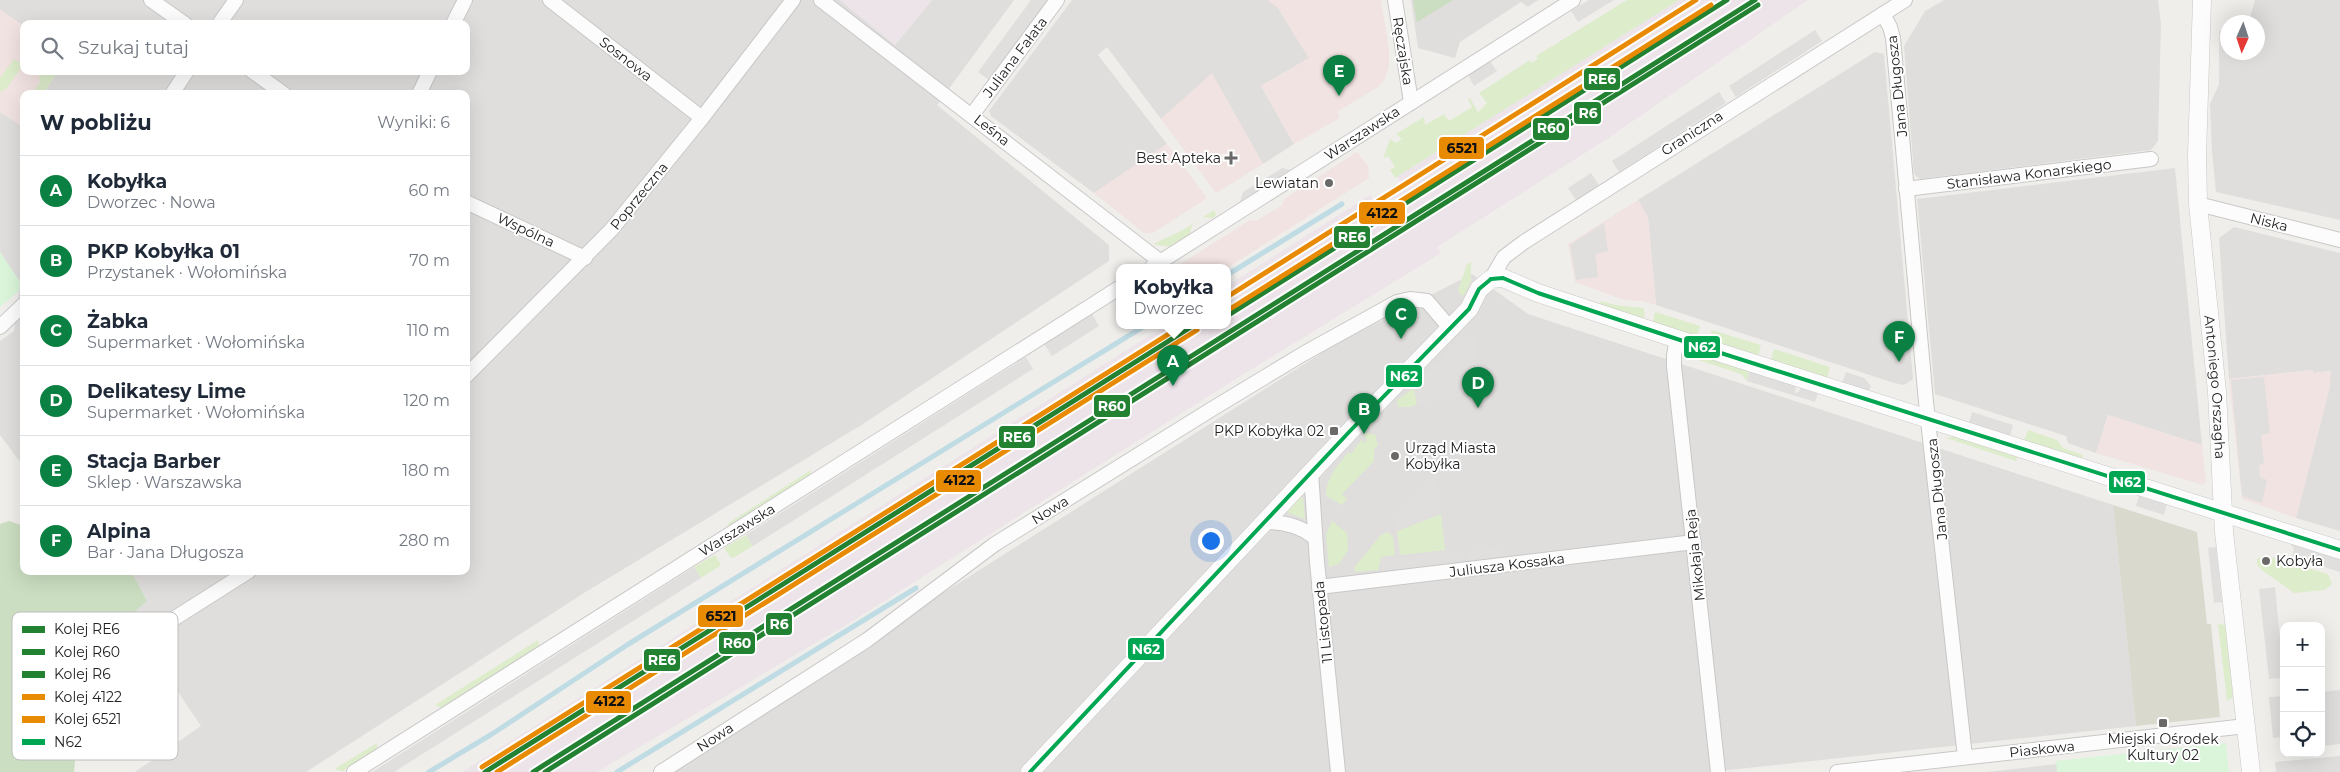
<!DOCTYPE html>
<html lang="pl">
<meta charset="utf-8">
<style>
body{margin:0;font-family:Montserrat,sans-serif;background:#f6f6f7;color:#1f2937}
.controls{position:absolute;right:15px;bottom:15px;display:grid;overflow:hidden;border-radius:10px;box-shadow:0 5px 20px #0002}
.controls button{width:45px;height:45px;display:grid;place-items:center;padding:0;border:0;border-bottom:1px solid #e0e1e3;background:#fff;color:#1f2937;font:25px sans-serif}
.compass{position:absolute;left:2220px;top:15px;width:45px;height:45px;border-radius:50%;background:#fff;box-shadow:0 5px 20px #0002;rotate:183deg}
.you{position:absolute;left:1210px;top:540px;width:18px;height:18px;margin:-12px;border:4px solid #fff;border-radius:50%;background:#1a73e8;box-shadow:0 0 0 8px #1a73e833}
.badge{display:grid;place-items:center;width:32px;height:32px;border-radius:50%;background:#0b8043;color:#fff;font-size:16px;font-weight:700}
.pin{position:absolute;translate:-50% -41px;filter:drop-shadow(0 1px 2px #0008)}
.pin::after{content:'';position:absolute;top:26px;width:18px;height:15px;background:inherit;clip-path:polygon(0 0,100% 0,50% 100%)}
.popup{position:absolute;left:1116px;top:264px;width:115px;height:65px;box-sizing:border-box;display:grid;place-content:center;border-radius:10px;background:#fff;filter:drop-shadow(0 1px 4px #0005);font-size:16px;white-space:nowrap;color:#747a83}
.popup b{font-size:19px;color:#1f2937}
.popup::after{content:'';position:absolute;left:50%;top:100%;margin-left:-10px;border:10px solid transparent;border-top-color:#fff}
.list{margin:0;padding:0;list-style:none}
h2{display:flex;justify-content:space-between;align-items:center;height:65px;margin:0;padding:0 20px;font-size:21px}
h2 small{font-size:16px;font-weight:400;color:#747a83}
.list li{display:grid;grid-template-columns:32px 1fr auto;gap:15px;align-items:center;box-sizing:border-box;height:70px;padding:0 20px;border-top:1px solid #e0e1e3}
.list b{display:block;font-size:19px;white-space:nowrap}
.list p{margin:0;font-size:16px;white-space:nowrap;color:#747a83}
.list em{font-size:16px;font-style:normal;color:#747a83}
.icon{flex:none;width:28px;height:28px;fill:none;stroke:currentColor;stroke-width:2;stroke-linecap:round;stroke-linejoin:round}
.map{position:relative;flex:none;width:2340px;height:772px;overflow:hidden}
.search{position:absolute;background:#fff;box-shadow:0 5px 20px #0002;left:20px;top:20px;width:450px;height:55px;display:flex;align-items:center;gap:12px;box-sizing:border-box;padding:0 18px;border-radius:10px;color:#747a83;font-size:19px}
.panel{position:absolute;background:#fff;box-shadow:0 5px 20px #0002;left:20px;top:90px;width:450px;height:485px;border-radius:10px}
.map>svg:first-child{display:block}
</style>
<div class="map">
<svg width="2340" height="772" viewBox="0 0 2340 772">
<rect width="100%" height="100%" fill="#f0eeeb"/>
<!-- residential -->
<g fill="#dfdedc">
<polygon points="0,0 840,0 895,45 932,0 1014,0 937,105 1109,245 1109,261 863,424 584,593 306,772 135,772 201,726 128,618 147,601 131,571 466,571 466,94 43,94 58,71 466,71 466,24 24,24 24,26 0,10"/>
<polygon points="1072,0 1268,0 1278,8 1309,58 1261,86 1294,144 1263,164 1212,74 1161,119 1107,47 1098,55 1167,144 1094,193 991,116 989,111"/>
<polygon points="1411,0 1538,0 1528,7 1521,2 1460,42 1455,58 1418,48"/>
<polygon points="1944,0 2158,0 2161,24 2158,141 2151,150 1920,179 1914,174 1904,46 1925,11"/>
<polygon points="2255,0 2340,0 2340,220 2216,192 2212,152 2210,104 2219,84 2219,31 2227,30 2228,52 2258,52 2258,22 2245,22 2249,21"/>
<polygon points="1875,52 1884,54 1913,379 1904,385 1894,383 1656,305 1648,218 1638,200"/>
<polygon points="0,112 21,125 24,121 24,467 0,435 0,341 14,331 20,282 0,252"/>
<polygon points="2175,168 2202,445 2108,415 2096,453 2068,443 2066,436 1935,394 1917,199"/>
<polygon points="2234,227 2340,253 2340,531 2296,518 2329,390 2331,371 2313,373 2312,370 2229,379 2219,238"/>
<polygon points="1472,274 1528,314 2113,505 2136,726 1710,772 668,772 918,609 1339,342"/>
<polygon points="2340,690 2340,744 2321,746 2321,692"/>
<polygon points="2284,696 2284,737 2273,738 2269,697"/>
<polygon points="2340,756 2340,772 2276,772 2275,762"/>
<polygon points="2057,764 2057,772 1987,772"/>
</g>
<!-- commercial -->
<g fill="#f1e3e1">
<polygon points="1268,0 1381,0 1389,49 1389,67 1385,79 1378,87 1337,112 1340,118 1294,144 1261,86 1309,58 1278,8"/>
<polygon points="0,10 24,26 24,71 58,71 43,94 24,94 24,121 21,126 0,112"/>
<polygon points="1212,73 1263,164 1216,193 1161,119"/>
<polygon points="1167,144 1207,198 1153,233 1144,233 1094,193"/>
<polygon points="1357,152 1368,166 1369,178 1227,268 1176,267 1250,220 1256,221 1282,205 1284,199"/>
<polygon points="1638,200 1648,217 1656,305 1642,301 1624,300 1575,282 1568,244"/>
<polygon points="2313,370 2313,373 2331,371 2329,390 2296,518 2242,499 2229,379"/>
<polygon points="2108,415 2202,445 2206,481 2203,485 2096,453"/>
</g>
<!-- industrial -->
<g fill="#ede4e9">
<polygon points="840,0 932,0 895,45"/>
<polygon points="1679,0 1808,0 1607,139 1437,247 1441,254 1438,255 1231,382 851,622 597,772 462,772 1166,325 1227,325 1227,286 1370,195 1375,203 1402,185 1397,176"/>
</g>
<!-- construction -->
<polygon fill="#d9d9cd" points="2113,505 2197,532 2207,624 2211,624 2220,717 2136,726"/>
<!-- grass -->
<g fill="#ddeccb">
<polygon points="1627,0 1679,0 1395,178 1390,170 1395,167 1388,156 1383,159 1390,139 1396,143 1402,139 1396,134 1424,117 1425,125 1444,114 1449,121 1472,107 1468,99 1470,98 1478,112 1487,103 1479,93 1530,60 1532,63 1538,59 1536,56"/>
<polygon points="14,59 23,65 6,89 0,92 0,78"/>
<polygon points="38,71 48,76 52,71 58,71 43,94 31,94 40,82"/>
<polygon points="1214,210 1216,214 1214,218 1203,217 1192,225 1190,234 1169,247 1153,244 1183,230"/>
<polygon points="1471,262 1471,282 1464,295 1461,295 1458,290 1467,264"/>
<polygon points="1601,301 1616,305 1644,308 1645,316 1642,319 1600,305"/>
<polygon points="1655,312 1700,326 1697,337 1653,322"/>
<polygon points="1712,330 1761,345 1758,356 1709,340"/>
<polygon points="1774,349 1830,367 1827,378 1771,360"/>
<polygon points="1698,354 1750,370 1747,381 1741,374 1689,357"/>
<polygon points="1413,384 1417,404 1410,407 1398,407 1397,400 1411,390 1409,388"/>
<polygon points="2028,430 2057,440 2063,448 2083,455 2081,460 2024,441"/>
<path d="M 1368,432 L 1370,434 L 1375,434 L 1378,445 L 1374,450 L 1374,461 L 1342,494 L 1347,499 L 1342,505 L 1326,496 C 1326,478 1338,464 1349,452 L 1351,454 L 1361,440 L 1364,443 L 1367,440 L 1364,436 Z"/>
<polygon points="1958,436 2018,455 2016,461 1946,438"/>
<polygon points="811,470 810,475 730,525 727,524"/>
<polygon points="1300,497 1303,498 1305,519 1286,512"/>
<polygon points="1441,514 1445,550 1400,555 1397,531"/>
<polygon points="1332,521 1347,533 1348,550 1339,564 1329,567 1326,535"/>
<polygon points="1387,532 1393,536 1395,555 1381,557 1378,570 1355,572 1354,568 1380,536"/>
<polygon points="746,535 753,546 733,558 730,557 724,548"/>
<polygon points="715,555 720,563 720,566 701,578 694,567"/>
<polygon points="2264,555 2328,574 2332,584 2325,590 2294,593 2263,571 2257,565 2257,559"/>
<polygon points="2218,624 2225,625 2233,697 2227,701"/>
<polygon points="538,640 539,646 442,708 435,705"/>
<polygon points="377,743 377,749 343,771 337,770 336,768"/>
</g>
<!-- forest -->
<g fill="#cbdec1">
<polygon points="1413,0 1453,0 1417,22"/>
<polygon points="9,521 24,526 24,571 131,571 147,601 128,618 49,664 74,708 76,750 74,772 0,772 0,524"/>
</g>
<!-- park -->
<g fill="#daf5da">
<polygon points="0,252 20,282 19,291 0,307"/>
<polygon points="2224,743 2226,744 2229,772 2057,772 2056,761"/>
</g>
<!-- parking -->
<g fill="#e0dfde">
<polygon points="1031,0 1050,0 990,81 978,72"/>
<polygon points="1589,0 1614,0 1578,22 1571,11"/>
<polygon points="1815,30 1822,41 1736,97 1729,86"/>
<polygon points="1490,61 1497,71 1474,86 1468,75"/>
<polygon points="1719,92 1726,103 1619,172 1612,161"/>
<polygon points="1282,168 1291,170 1240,202 1243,192"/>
<polygon points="1591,173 1599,185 1576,200 1568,188"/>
<polygon points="1604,223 1608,251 1595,254 1598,277 1576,280 1570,245"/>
<polygon points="1092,314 1099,326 1052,356 1044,344"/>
<polygon points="1474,333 1478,370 1457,373 1460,397 1417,402 1413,384 1455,344"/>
<polygon points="1026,357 1033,369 753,546 746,535"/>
<polygon points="1750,370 1796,385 1795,393 1799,392 1801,387 1818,393 1815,402 1747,381"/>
<polygon points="1846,372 1864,378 1871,386 1869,391 1842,383"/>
<polygon points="2264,377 2270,433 2261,435 2264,464 2259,465 2260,477 2267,480 2262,503 2242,496 2231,380"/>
<polygon points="1972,412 2013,425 2010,436 1969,423"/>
<polygon points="1437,476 1441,514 1397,531 1395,517"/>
<polygon points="2139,495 2167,503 2164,515 2136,506"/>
<polygon points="2290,543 2340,559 2340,572 2292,557 2294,549"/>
<polygon points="2216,547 2222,602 2214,603 2208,548"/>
<polygon points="1502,548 1503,557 1469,561 1468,551"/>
<polygon points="1457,552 1458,562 1380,572 1382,559"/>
<polygon points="694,567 701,578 394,772 372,772"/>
<polygon points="2275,587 2284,678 2269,679 2259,589"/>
</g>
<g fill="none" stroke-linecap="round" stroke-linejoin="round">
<!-- stream -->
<g stroke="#bfdbe3" stroke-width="5">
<polyline points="1227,275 1342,204"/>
<polyline points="429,772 492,734 627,645 1146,325"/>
<polyline points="617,772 916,588"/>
</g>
<!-- minor casing -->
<g stroke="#c9c8c7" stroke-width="16">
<g id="minor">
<polyline points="151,0 185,24"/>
<polyline points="550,0 702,118"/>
<polyline points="821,0 1161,262"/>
<polyline points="1395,0 1411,102"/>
<polyline points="1883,14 1890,27 1893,38 1926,402 1965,757"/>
<polyline points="219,24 236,0"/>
<polyline points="453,24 465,0"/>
<polyline points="252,71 284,94"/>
<polyline points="172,94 187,71"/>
<polyline points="419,94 430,71"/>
<polyline points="972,115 1057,0"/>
<polyline points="1906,189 2151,159"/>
<polyline points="466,202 585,258"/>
<polyline points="2198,204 2340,240"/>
<polyline points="1152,267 1573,0"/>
<polyline points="1491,279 1504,257 1524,242 1905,0"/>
<polyline points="0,327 24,304"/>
<polyline points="1677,339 1674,355 1674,366 1718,772"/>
<polyline points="466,376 611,230 702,118 793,0"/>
<polyline points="1311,472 1317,562 1338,772"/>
<path d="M 1265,522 C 1283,522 1300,526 1314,537"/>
<polyline points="1319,587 1694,542"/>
<polyline points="82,677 249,571"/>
<polyline points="354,772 1119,288"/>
<polyline points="661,772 867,640 995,544 1212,409 1303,354 1397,302 1410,299 1427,301 1450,328"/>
<polyline points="1837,772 2246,726"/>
</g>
</g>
<!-- tertiary casing -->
<g stroke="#c9c8c7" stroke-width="19">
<g id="tertiary">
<path id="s1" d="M 2202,0 L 2197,155 L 2198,204 L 2217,392 L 2224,532 L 2251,772"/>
<polyline points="1030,772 1350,431 1469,309 1479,289 1491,279 1503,278 1538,293 1677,339 2340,550"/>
</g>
</g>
<!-- minor -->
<use href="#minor" stroke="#fdfcfc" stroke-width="14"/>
<!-- tertiary -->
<use href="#tertiary" stroke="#fdfcfc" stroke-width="18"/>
<!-- bus-1 casing -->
<g stroke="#fff" stroke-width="8">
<g id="bus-1">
<polyline points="1491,279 1503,278 1538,293 1677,339 2340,550"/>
<polyline points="1030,772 1350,431 1469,309 1479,289 1491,279"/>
</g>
</g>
<!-- bus-1 -->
<use href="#bus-1" stroke="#00a651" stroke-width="4"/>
<!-- rail-1 casing -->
<g stroke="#fff" stroke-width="9">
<g id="rail-1">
<polyline points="1227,316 1727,0"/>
<polyline points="485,772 1194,325"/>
</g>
</g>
<!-- rail-2 casing -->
<g stroke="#fff" stroke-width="9">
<polyline id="rail-2" points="533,772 1755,0"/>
</g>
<!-- rail-3 casing -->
<g stroke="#fff" stroke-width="9">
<polyline id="rail-3" points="545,772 1758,5"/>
</g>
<!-- rail-4 casing -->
<g stroke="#fff" stroke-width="9">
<g id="rail-4">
<polyline points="1230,309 1711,5"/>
<polyline points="497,772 1197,330"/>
</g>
</g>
<!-- rail-5 casing -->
<g stroke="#fff" stroke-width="9">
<g id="rail-5">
<polyline points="1227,297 1696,0"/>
<polyline points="482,767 1183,325"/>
</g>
</g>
<!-- rail-1 -->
<use href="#rail-1" stroke="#238132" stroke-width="5"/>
<!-- rail-2 -->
<use href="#rail-2" stroke="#238132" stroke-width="5"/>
<!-- rail-3 -->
<use href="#rail-3" stroke="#238132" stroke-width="5"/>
<!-- rail-4 -->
<use href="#rail-4" stroke="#e98a03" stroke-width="5"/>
<!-- rail-5 -->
<use href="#rail-5" stroke="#e98a03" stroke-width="5"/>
</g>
<!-- markers -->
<g fill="#6a6968" stroke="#fff" stroke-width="2">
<path d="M1228.5 150.5h5v5h5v5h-5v5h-5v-5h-5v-5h5z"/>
<circle cx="1329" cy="183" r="5"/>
<rect x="1329" y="426" width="10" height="10" rx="2.5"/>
<circle cx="1395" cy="456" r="5"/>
<circle cx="2266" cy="561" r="5"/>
<rect x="2158" y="718" width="10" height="10" rx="2.5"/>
</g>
<g text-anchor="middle" stroke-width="4" stroke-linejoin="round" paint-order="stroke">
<!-- street labels -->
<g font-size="14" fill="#222" stroke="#fff">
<text transform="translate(1403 51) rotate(81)" y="5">Ręczajska</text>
<text transform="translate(1015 57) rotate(-53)" y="5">Juliana Fałata</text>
<text transform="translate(626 59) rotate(38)" y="5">Sosnowa</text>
<text transform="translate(1897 86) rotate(-96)" y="5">Jana Długosza</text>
<text transform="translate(992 130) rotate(38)" y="5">Leśna</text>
<text transform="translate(1362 133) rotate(-33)" y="5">Warszawska</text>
<text transform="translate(1692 133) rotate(-33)" y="5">Graniczna</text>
<text transform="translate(2029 174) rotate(-7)" y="5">Stanisława Konarskiego</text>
<text transform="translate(639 196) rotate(-51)" y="5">Poprzeczna</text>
<text transform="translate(2269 222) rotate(14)" y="5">Niska</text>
<text transform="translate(526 230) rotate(25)" y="5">Wspólna</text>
<text dy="5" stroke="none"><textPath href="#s1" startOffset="388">Antoniego Orszagha</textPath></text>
<text transform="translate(1937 489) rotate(-96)" y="5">Jana Długosza</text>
<text transform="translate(1050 510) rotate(-32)" y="5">Nowa</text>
<text transform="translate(737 530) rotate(-32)" y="5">Warszawska</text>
<text transform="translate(1695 555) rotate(-96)" y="5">Mikołaja Reja</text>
<text transform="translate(1507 565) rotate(-7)" y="5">Juliusza Kossaka</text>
<text transform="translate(1323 622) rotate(-96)" y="5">11 Listopada</text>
<text transform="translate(715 737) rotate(-33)" y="5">Nowa</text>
<text transform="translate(2042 749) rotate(-6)" y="5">Piaskowa</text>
</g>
<!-- poi labels -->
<g font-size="14" fill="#222" stroke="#fff" text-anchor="end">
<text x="1221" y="163">Best Apteka</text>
<text x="1319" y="188">Lewiatan</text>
<text x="1324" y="436">PKP Kobyłka 02</text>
<text x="1405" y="453" text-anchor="start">Urząd Miasta<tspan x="1405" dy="16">Kobyłka</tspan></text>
<text x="2276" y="566" text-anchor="start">Kobyła</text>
<text x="2163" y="744" text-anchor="middle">Miejski Ośrodek<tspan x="2163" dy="16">Kultury 02</tspan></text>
</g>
</g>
<!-- legend -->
<rect x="12" y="612" width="166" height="148" rx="8" fill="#fff" stroke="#bdbdbd" stroke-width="1"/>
<rect x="22" y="626" width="23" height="7" fill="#238132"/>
<rect x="22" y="649" width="23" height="6" fill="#238132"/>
<rect x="22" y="671" width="23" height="7" fill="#238132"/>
<rect x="22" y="694" width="23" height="6" fill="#e98a03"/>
<rect x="22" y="716" width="23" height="7" fill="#e98a03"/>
<rect x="22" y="739" width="23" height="6" fill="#00a651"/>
<g font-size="14" fill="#222">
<text x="54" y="634">Kolej RE6</text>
<text x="54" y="657">Kolej R60</text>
<text x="54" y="679">Kolej R6</text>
<text x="54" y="702">Kolej 4122</text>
<text x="54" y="724">Kolej 6521</text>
<text x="54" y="747">N62</text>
</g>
<g stroke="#fff" stroke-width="2">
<rect x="1583" y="67" width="38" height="24" rx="5" fill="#238132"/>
<rect x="1573" y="101" width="29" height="24" rx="5" fill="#238132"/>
<rect x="1532" y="117" width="38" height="24" rx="5" fill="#238132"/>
<rect x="1438" y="136" width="47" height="24" rx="5" fill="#e98a03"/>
<rect x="1358" y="201" width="48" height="24" rx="5" fill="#e98a03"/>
<rect x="1333" y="225" width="38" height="24" rx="5" fill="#238132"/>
<rect x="1683" y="335" width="38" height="24" rx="5" fill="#00a651"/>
<rect x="1385" y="364" width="38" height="24" rx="5" fill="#00a651"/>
<rect x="1093" y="394" width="38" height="24" rx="5" fill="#238132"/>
<rect x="998" y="425" width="38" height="24" rx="5" fill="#238132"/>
<rect x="935" y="469" width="47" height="24" rx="5" fill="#e98a03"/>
<rect x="2108" y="470" width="38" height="24" rx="5" fill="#00a651"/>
<rect x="697" y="604" width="47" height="24" rx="5" fill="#e98a03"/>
<rect x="765" y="612" width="28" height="24" rx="5" fill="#238132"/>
<rect x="718" y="631" width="38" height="24" rx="5" fill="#238132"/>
<rect x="1127" y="637" width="38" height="24" rx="5" fill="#00a651"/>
<rect x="643" y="648" width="38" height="24" rx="5" fill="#238132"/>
<rect x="585" y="690" width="47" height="24" rx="5" fill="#e98a03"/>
</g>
<g font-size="14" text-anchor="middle" font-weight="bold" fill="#fff">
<text x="1602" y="84">RE6</text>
<text x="1588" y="118">R6</text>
<text x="1551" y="133">R60</text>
<text x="1352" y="242">RE6</text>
<text x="1702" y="352">N62</text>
<text x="1404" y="381">N62</text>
<text x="1112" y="411">R60</text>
<text x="1017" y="442">RE6</text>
<text x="2127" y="487">N62</text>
<text x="779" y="629">R6</text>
<text x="737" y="648">R60</text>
<text x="1146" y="654">N62</text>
<text x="662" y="665">RE6</text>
</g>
<g font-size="14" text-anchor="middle" font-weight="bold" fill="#111">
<text x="1462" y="153">6521</text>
<text x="1382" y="218">4122</text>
<text x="959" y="485">4122</text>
<text x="721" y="621">6521</text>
<text x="609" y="706">4122</text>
</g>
</svg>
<div class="controls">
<button>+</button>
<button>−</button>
<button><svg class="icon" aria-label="locate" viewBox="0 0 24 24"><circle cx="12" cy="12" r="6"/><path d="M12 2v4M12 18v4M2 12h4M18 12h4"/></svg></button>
</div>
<svg class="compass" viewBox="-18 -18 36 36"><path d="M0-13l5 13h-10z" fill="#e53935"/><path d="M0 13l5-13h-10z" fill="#747a83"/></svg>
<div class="you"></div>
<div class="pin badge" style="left:1173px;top:386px">A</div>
<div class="popup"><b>Kobyłka</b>Dworzec</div>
<div class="pin badge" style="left:1364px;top:434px">B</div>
<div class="pin badge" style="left:1401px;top:339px">C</div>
<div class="pin badge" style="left:1478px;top:408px">D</div>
<div class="pin badge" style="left:1339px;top:96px">E</div>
<div class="pin badge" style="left:1899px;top:362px">F</div>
<div class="search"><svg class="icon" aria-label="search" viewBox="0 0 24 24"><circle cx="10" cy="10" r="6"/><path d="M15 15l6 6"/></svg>Szukaj tutaj</div>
<section class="panel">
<h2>W pobliżu<small>Wyniki: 6</small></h2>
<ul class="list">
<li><span class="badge">A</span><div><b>Kobyłka</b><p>Dworzec · Nowa</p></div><em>60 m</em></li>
<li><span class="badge">B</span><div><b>PKP Kobyłka 01</b><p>Przystanek · Wołomińska</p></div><em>70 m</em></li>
<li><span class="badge">C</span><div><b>Żabka</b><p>Supermarket · Wołomińska</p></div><em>110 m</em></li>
<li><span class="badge">D</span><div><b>Delikatesy Lime</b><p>Supermarket · Wołomińska</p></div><em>120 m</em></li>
<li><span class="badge">E</span><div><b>Stacja Barber</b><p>Sklep · Warszawska</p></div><em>180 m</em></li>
<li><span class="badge">F</span><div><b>Alpina</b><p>Bar · Jana Długosza</p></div><em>280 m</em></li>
</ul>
</section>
</div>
